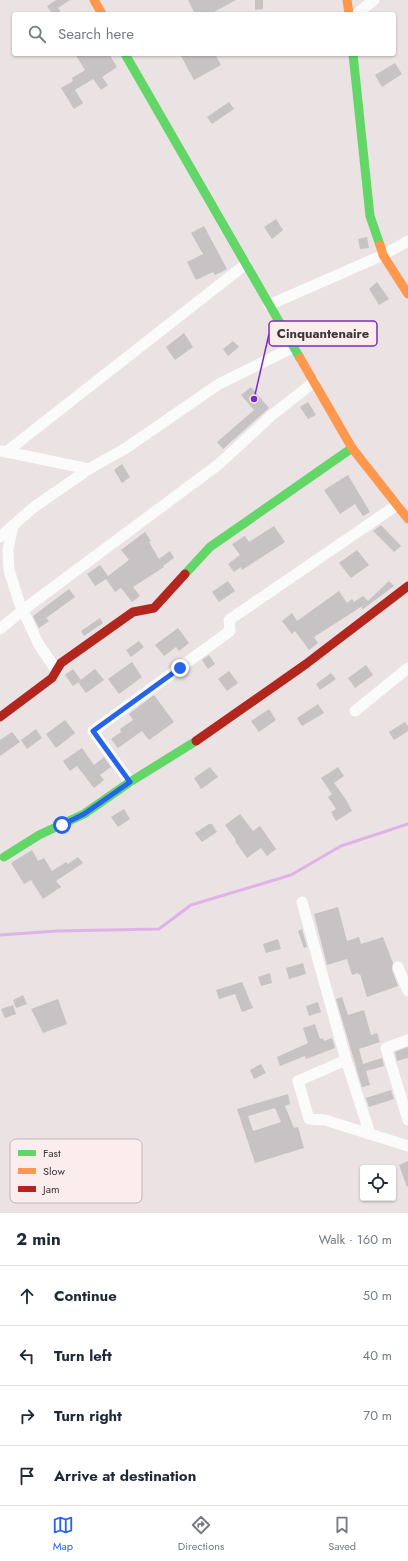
<!DOCTYPE html>
<meta charset="utf-8">
<style>
body{margin:0;font-family:Jost,sans-serif;background:#f2f2f3;color:#1f2937}
.controls{position:absolute;right:12px;bottom:12px;display:grid;overflow:hidden;border-radius:4px;box-shadow:0 1px 3px #0004}
.controls button{width:36px;height:36px;display:grid;place-items:center;padding:0;border:0;border-bottom:1px solid #e0e1e3;background:#fff;color:#1f2937;font:20px sans-serif}
.stop{position:absolute;width:12px;height:12px;margin:-9px;border:3px solid #2563eb;border-radius:50%;background:#fff}
.stop.end{background:#2563eb;border-color:#fff;box-shadow:0 1px 4px #0008}
.list{margin:0;padding:0;list-style:none}
h2{display:flex;justify-content:space-between;align-items:center;height:52px;margin:0;padding:0 16px;font-size:17px}
h2 small{font-size:13px;font-weight:400;color:#747a83}
.list li{display:grid;grid-template-columns:26px 1fr auto;gap:12px;align-items:center;box-sizing:border-box;height:60px;padding:0 16px;border-top:1px solid #e0e1e3}
.list b{display:block;font-size:15px;white-space:nowrap}
.list em{font-size:13px;font-style:normal;color:#747a83}
.icon{flex:none;width:22px;height:22px;fill:none;stroke:currentColor;stroke-width:2;stroke-linecap:round;stroke-linejoin:round}
.map{position:relative;flex:none;width:408px;height:1213px;overflow:hidden}
.search{position:absolute;background:#fff;box-shadow:0 1px 3px #0004;left:12px;right:12px;top:12px;height:44px;display:flex;align-items:center;gap:10px;box-sizing:border-box;padding:0 14px;border-radius:4px;color:#747a83;font-size:15px}
.sheet{height:292px;background:#fff}
nav{display:flex;justify-content:space-around;align-items:center;box-sizing:border-box;height:56px;border-top:1px solid #e0e1e3;background:#fff;font-size:11px;color:#747a83}
nav a{display:grid;justify-items:center;gap:2px}
nav .on{color:#2563eb}
.map>svg:first-child{display:block}
</style>
<div class="map">
<svg width="408" height="1213" viewBox="0 0 408 1213">
<rect width="100%" height="100%" fill="#eae2e3"/>
<g fill="none" stroke-linecap="round" stroke-linejoin="round">
<!-- stream -->
<polyline stroke="#e0b3e8" stroke-width="3" points="0,935 57,931 159,929 191,905 291,875 341,846 408,824"/>
</g>
<!-- building -->
<g fill="#c7c2c3" fill-rule="evenodd">
<polygon points="56,0 70,0 58,8 62,14 52,14 47,6"/>
<polygon points="188,0 236,0 210,14 195,14"/>
<polygon points="255,0 263,0 263,9 255,10"/>
<polygon points="75,54 109,54 117,67 102,77 108,85 101,90 93,79 75,90 83,103 74,109 61,88 73,81 72,78 85,70"/>
<polygon points="180,54 215,54 221,65 194,80"/>
<polygon points="395,63 402,74 382,87 375,75"/>
<polygon points="229,102 234,109 212,124 207,117"/>
<polygon points="276,219 283,230 272,239 264,227"/>
<polygon points="204,226 227,269 215,275 213,272 196,280 187,262 203,254 191,233"/>
<polygon points="367,237 369,248 360,249 358,239"/>
<polygon points="377,282 389,299 379,305 369,289"/>
<polygon points="184,333 193,347 175,360 166,347"/>
<polygon points="233,341 239,347 228,356 223,349"/>
<polygon points="251,387 269,408 223,449 217,442 254,410 241,395"/>
<polygon points="308,402 316,415 308,419 300,407"/>
<polygon points="122,464 130,477 122,483 114,470"/>
<polygon points="348,475 370,512 363,516 355,504 340,514 324,490"/>
<polygon points="381,525 401,546 394,552 373,531"/>
<polygon points="274,526 285,542 242,570 241,567 234,572 228,564 240,555 232,544 245,536 249,542"/>
<polygon points="145,532 151,541 149,542 159,559 170,551 174,558 163,566 164,567 133,587 140,596 132,602 121,588 115,592 106,579 95,586 87,574 100,565 108,576 129,560 121,550"/>
<polygon points="357,550 369,565 351,578 339,563"/>
<polygon points="228,581 235,591 219,602 212,592"/>
<polygon points="389,581 394,586 363,609 361,608 364,605 314,637 318,643 309,650 295,631 292,634 282,621 292,613 297,621 339,591 347,603 352,599 354,602 363,596 368,601"/>
<polygon points="69,589 75,597 46,618 49,621 39,628 33,616"/>
<polygon points="100,618 103,623 84,636 81,631"/>
<polygon points="178,628 189,643 179,651 176,647 164,656 155,645"/>
<polygon points="139,641 144,647 131,657 126,650"/>
<polygon points="209,655 215,664 208,669 202,660"/>
<polygon points="132,662 142,677 119,694 108,679"/>
<polygon points="366,665 373,675 355,688 348,678"/>
<polygon points="73,669 81,680 73,686 65,675"/>
<polygon points="95,669 104,680 86,693 78,682"/>
<polygon points="229,671 238,683 227,691 218,679"/>
<polygon points="331,673 336,679 320,690 316,684"/>
<polygon points="154,695 174,722 149,740 142,731 118,748 111,739 121,732 120,729 133,720 129,714"/>
<polygon points="318,704 324,713 302,726 297,718"/>
<polygon points="269,709 276,720 259,732 251,721"/>
<polygon points="65,720 75,733 56,748 46,734"/>
<polygon points="405,722 408,726 408,731 394,740 389,732"/>
<polygon points="36,729 42,738 27,749 21,740"/>
<polygon points="12,732 20,742 0,756 0,740"/>
<polygon points="82,748 94,765 104,757 111,767 100,775 104,780 94,788 77,766 70,771 63,761"/>
<polygon points="210,767 218,777 201,789 194,778"/>
<polygon points="338,767 344,776 334,783 345,798 352,811 336,821 331,812 336,809 328,797 332,794 321,778"/>
<polygon points="124,809 130,819 118,827 111,817"/>
<polygon points="240,814 253,831 260,826 276,849 267,856 261,848 247,858 235,841 236,840 225,825"/>
<polygon points="209,824 212,824 217,832 202,842 195,833"/>
<polygon points="32,850 38,861 44,858 52,871 66,862 68,864 78,857 83,863 56,881 61,887 43,899 31,880 24,884 11,863"/>
<polygon points="338,907 347,941 359,937 361,944 383,937 393,963 392,970 398,986 367,997 360,974 358,975 358,973 352,975 347,959 327,965 314,914"/>
<polygon points="302,929 307,947 304,948 298,931"/>
<polygon points="278,939 281,949 266,953 263,944"/>
<polygon points="303,963 306,974 289,979 286,968"/>
<polygon points="270,973 272,983 261,986 258,977"/>
<polygon points="242,982 253,1008 242,1012 235,994 219,999 216,990"/>
<polygon points="23,995 27,1004 16,1008 13,1000"/>
<polygon points="342,997 348,1015 364,1010 371,1035 377,1033 380,1042 359,1049 363,1064 382,1058 384,1066 366,1071 370,1085 362,1087 336,999"/>
<polygon points="58,999 67,1024 43,1033 31,1009"/>
<polygon points="318,1002 321,1012 309,1016 306,1006"/>
<polygon points="13,1005 16,1014 5,1018 1,1009"/>
<polygon points="315,1024 320,1039 323,1038 324,1041 332,1038 335,1048 306,1059 305,1056 280,1066 277,1057 308,1043 303,1028"/>
<polygon points="408,1047 408,1058 397,1061 395,1052"/>
<polygon points="261,1064 266,1073 254,1079 250,1070"/>
<polygon points="391,1090 394,1099 369,1107 366,1098"/>
<path d="M 288,1094 L 290,1104 L 285,1106 L 294,1128 L 298,1127 L 304,1148 L 255,1163 L 237,1109 ZM 275,1108 L 281,1122 L 253,1131 L 248,1116 Z"/>
<polygon points="408,1161 408,1186 407,1187 399,1165"/>
</g>
<g fill="none" stroke-linecap="round" stroke-linejoin="round">
<!-- street -->
<g stroke="#fcfbfb" stroke-width="11">
<polyline points="356,14 374,0"/>
<polyline points="269,305 383,255 408,241"/>
<polyline points="2,451 89,469"/>
<polyline points="6,452 246,264"/>
<polyline points="13,525 8,550 9,570 19,602 39,645 57,671"/>
<polyline points="0,537 34,507 89,469 126,448 219,384 294,347"/>
<polyline points="0,629 23,610 219,464 272,415 314,382"/>
<polyline points="355,711 408,668"/>
<polyline points="130,782 93,731 230,631 229,620 397,505"/>
<polyline points="302,902 346,1060 298,1081 309,1119 325,1120 408,1146"/>
<polyline points="398,967 408,991"/>
<polyline points="408,1040 386,1048 408,1120"/>
<polyline points="346,1060 370,1134"/>
</g>
<!-- fast -->
<g stroke="#63d668" stroke-width="9">
<polyline points="125,54 300,358"/>
<polyline points="353,54 370,216 380,245"/>
<polyline points="185,574 210,547 352,448"/>
<polyline points="4,857 39,835 84,814 130,782 196,741"/>
</g>
<!-- slow -->
<g stroke="#ff974d" stroke-width="9">
<polyline points="94,0 102,14"/>
<polyline points="347,0 349,14"/>
<polyline points="380,245 383,255 408,294"/>
<polyline points="300,358 352,448 408,519"/>
</g>
<!-- jam -->
<g stroke="#b3261e" stroke-width="9">
<polyline points="0,717 52,678 61,663 133,612 154,608 185,574"/>
<polyline points="196,741 306,664 408,586"/>
</g>
</g>
<g fill="none" stroke-linecap="round" stroke-linejoin="round">
<!-- route -->
<polyline stroke="#2563eb" stroke-width="5" points="62,825 84,814 130,782 93,731 180,668"/>
</g>
<!-- legend -->
<rect x="10" y="1139" width="132" height="64" rx="6" fill="#fbecee" stroke="#c2b5b7" stroke-width="1"/>
<rect x="18" y="1150" width="18" height="6" fill="#63d668"/>
<rect x="18" y="1168" width="18" height="6" fill="#ff974d"/>
<rect x="18" y="1186" width="18" height="6" fill="#b3261e"/>
<g font-size="11" fill="#3c3637">
<text x="43" y="1157">Fast</text>
<text x="43" y="1175">Slow</text>
<text x="43" y="1193">Jam</text>
</g>
<!-- callouts -->
<path fill="none" stroke="#7b2cbf" stroke-width="1.5" d="M254 399L269 334"/>
<circle fill="#7b2cbf" stroke="#fbecee" stroke-width="1.5" cx="254" cy="399" r="4"/>
<rect fill="#fbecee" stroke="#7b2cbf" stroke-width="1.5" x="269" y="321" width="108" height="25" rx="4"/>
<g font-size="13" text-anchor="middle" font-weight="bold" fill="#3c3637">
<text x="323" y="338">Cinquantenaire</text>
</g>
</svg>
<div class="controls">
<button><svg class="icon" aria-label="locate" viewBox="0 0 24 24"><circle cx="12" cy="12" r="6"/><path d="M12 2v4M12 18v4M2 12h4M18 12h4"/></svg></button>
</div>
<div class="stop" style="left:62px;top:825px"></div>
<div class="stop end" style="left:180px;top:668px"></div>
<div class="search"><svg class="icon" aria-label="search" viewBox="0 0 24 24"><circle cx="10" cy="10" r="6"/><path d="M15 15l6 6"/></svg>Search here</div>
</div>
<section class="sheet">
<h2>2 min<small>Walk · 160 m</small></h2>
<ul class="list">
<li><svg class="icon" aria-label="ahead" viewBox="0 0 24 24"><path d="M12 20V5M6 11l6-6 6 6"/></svg><div><b>Continue</b></div><em>50 m</em></li>
<li><svg class="icon" aria-label="left" viewBox="0 0 24 24"><path d="M17 20v-9H6M10 6l-5 5 5 5"/></svg><div><b>Turn left</b></div><em>40 m</em></li>
<li><svg class="icon" aria-label="right" viewBox="0 0 24 24"><path d="M7 20v-9h11M14 6l5 5-5 5"/></svg><div><b>Turn right</b></div><em>70 m</em></li>
<li><svg class="icon" aria-label="arrive" viewBox="0 0 24 24"><path d="M6 21V4h12l-3 4 3 4H6"/></svg><div><b>Arrive at destination</b></div></li>
</ul>
</section>
<nav>
<a class="on"><svg class="icon" aria-label="map" viewBox="0 0 24 24"><path d="M3 6l6-2 6 2 6-2v14l-6 2-6-2-6 2zM9 4v14M15 6v14"/></svg>Map</a>
<a><svg class="icon" aria-label="directions" viewBox="0 0 24 24"><path d="M12 3l9 9-9 9-9-9zM9 14v-3h6M13 9l2 2-2 2"/></svg>Directions</a>
<a><svg class="icon" aria-label="saved" viewBox="0 0 24 24"><path d="M7 4h10v16l-5-4-5 4z"/></svg>Saved</a>
</nav>
